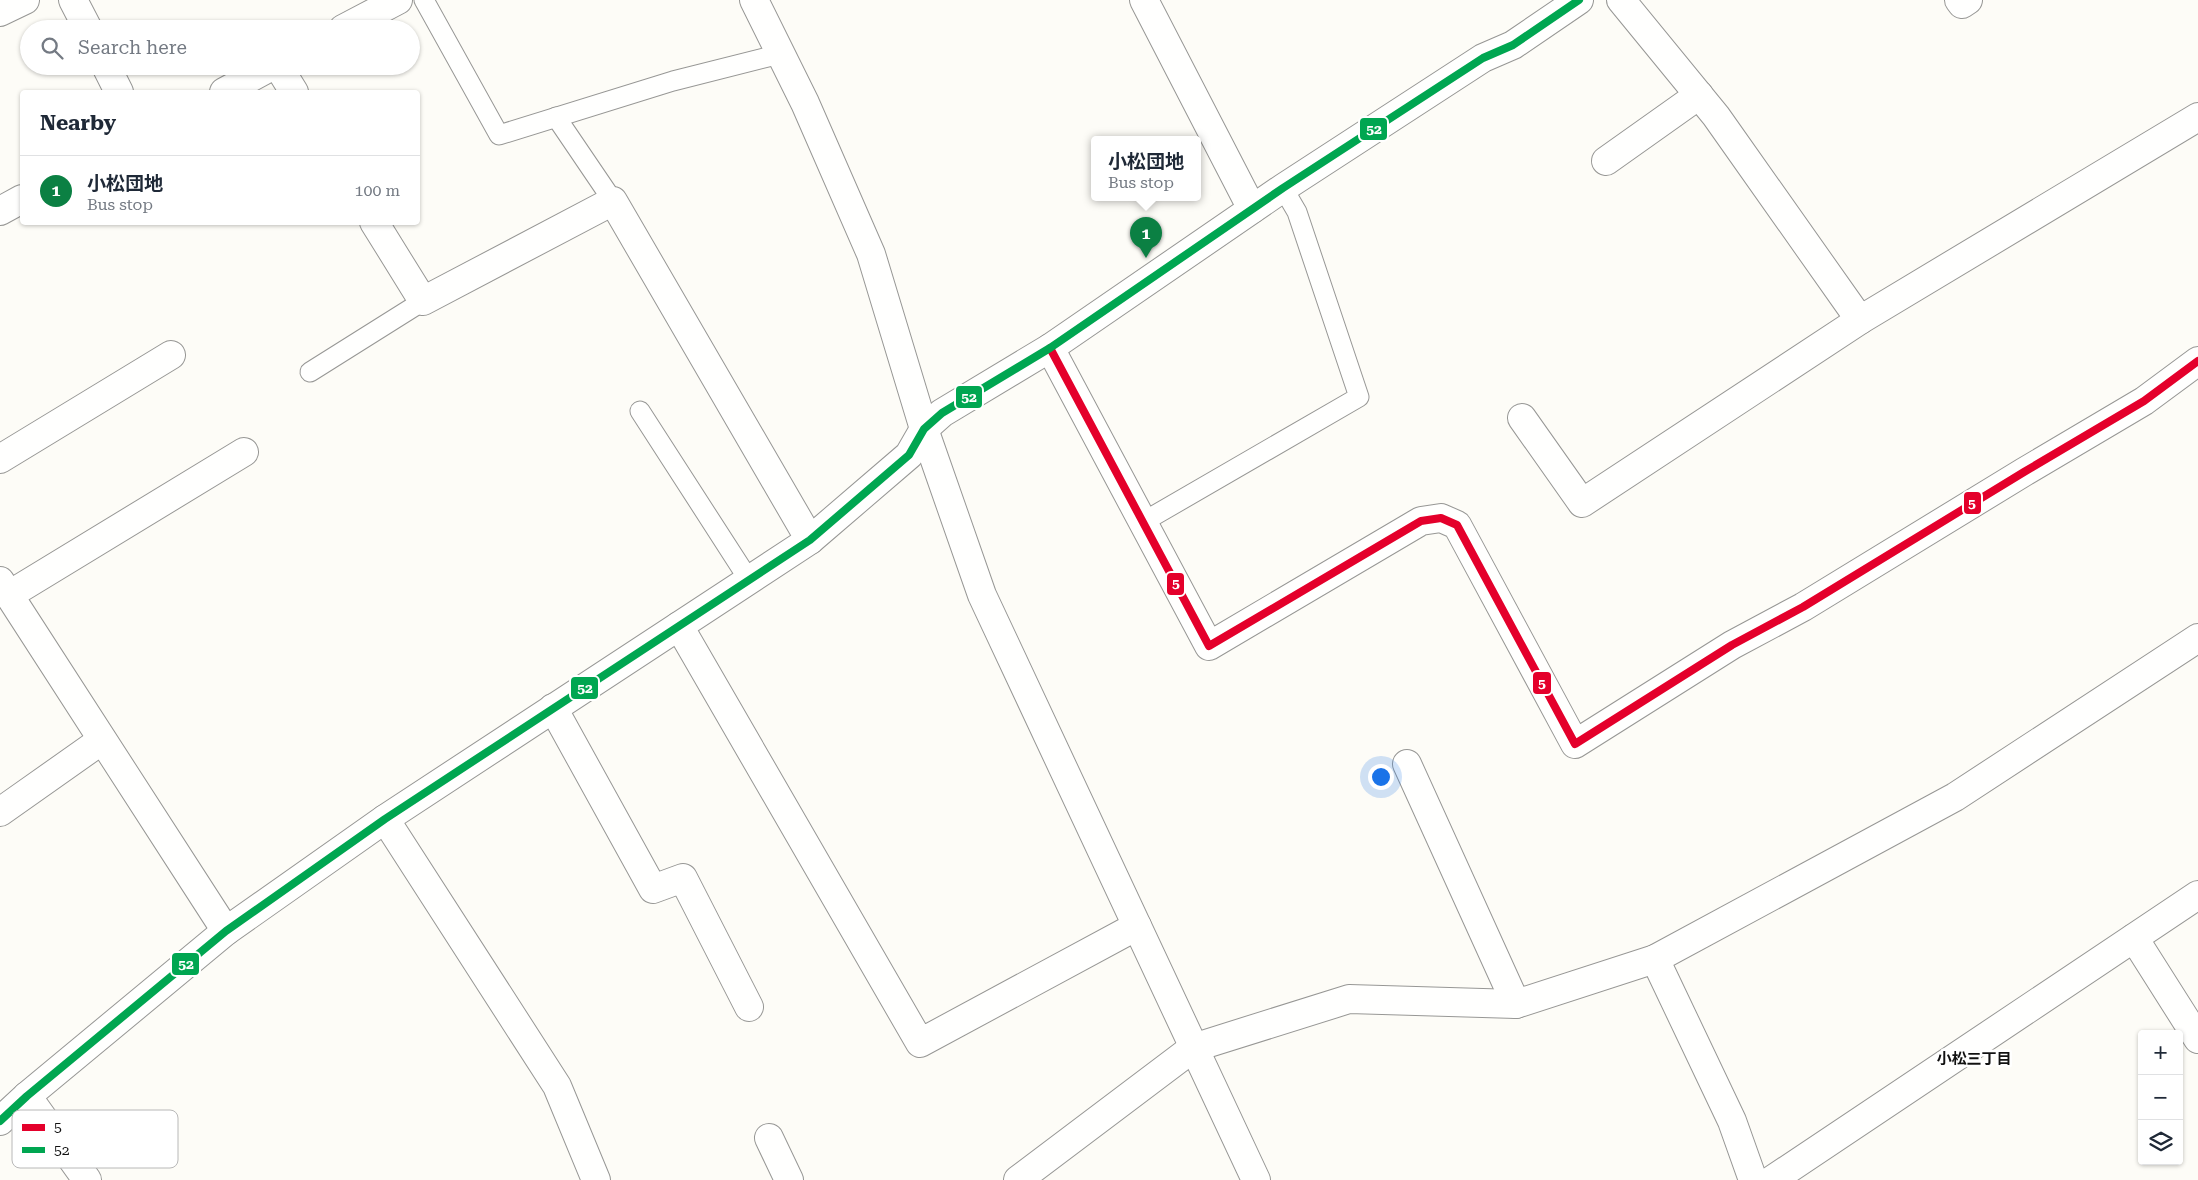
<!DOCTYPE html>
<meta charset="utf-8">
<style>
body{margin:0;font-family:"Roboto Serif","Noto Sans JP",serif;background:#f2f2f3;color:#1f2937}
.controls{position:absolute;right:15px;bottom:15px;display:grid;overflow:hidden;border-radius:5px;box-shadow:0 1px 4px #0004}
.controls button{width:45px;height:45px;display:grid;place-items:center;padding:0;border:0;border-bottom:1px solid #e0e1e3;background:#fff;color:#1f2937;font:25px sans-serif}
.you{position:absolute;left:1380px;top:776px;width:18px;height:18px;margin:-12px;border:4px solid #fff;border-radius:50%;background:#1a73e8;box-shadow:0 0 0 8px #1a73e833}
.badge{display:grid;place-items:center;width:32px;height:32px;border-radius:50%;background:#0b8043;color:#fff;font-size:16px;font-weight:700}
.pin{position:absolute;translate:-50% -41px;filter:drop-shadow(0 1px 2px #0008)}
.pin::after{content:'';position:absolute;top:26px;width:18px;height:15px;background:inherit;clip-path:polygon(0 0,100% 0,50% 100%)}
.popup{position:absolute;left:1091px;top:136px;width:110px;height:65px;box-sizing:border-box;display:grid;place-content:center;border-radius:5px;background:#fff;filter:drop-shadow(0 1px 4px #0005);font-size:16px;white-space:nowrap;color:#747a83}
.popup b{font-size:19px;color:#1f2937}
.popup::after{content:'';position:absolute;left:50%;top:100%;margin-left:-10px;border:10px solid transparent;border-top-color:#fff}
.list{margin:0;padding:0;list-style:none}
h2{display:flex;justify-content:space-between;align-items:center;height:65px;margin:0;padding:0 20px;font-size:21px}
h2 small{font-size:16px;font-weight:400;color:#747a83}
.list li{display:grid;grid-template-columns:32px 1fr auto;gap:15px;align-items:center;box-sizing:border-box;height:70px;padding:0 20px;border-top:1px solid #e0e1e3}
.list b{display:block;font-size:19px;white-space:nowrap}
.list p{margin:0;font-size:16px;white-space:nowrap;color:#747a83}
.list em{font-size:16px;font-style:normal;color:#747a83}
.icon{flex:none;width:28px;height:28px;fill:none;stroke:currentColor;stroke-width:2;stroke-linecap:round;stroke-linejoin:round}
.map{position:relative;flex:none;width:2198px;height:1180px;overflow:hidden}
.search{position:absolute;background:#fff;box-shadow:0 1px 4px #0004;left:20px;top:20px;width:400px;height:55px;display:flex;align-items:center;gap:12px;box-sizing:border-box;padding:0 18px;border-radius:28px;color:#747a83;font-size:19px}
.panel{position:absolute;background:#fff;box-shadow:0 1px 4px #0004;left:20px;top:90px;width:400px;height:135px;border-radius:5px}
.map>svg:first-child{display:block}
</style>
<div class="map">
<svg width="2198" height="1180" viewBox="0 0 2198 1180">
<rect width="100%" height="100%" fill="#fdfcf7"/>
<g fill="none" stroke-linecap="round" stroke-linejoin="round">
<!-- service casing -->
<g stroke="#979795" stroke-width="21">
<g id="service">
<polyline points="424,0 499,135 673,81 780,54"/>
<polyline points="556,117 613,201"/>
<polyline points="310,372 423,301"/>
<polyline points="640,411 749,580"/>
<polyline points="1143,522 1359,397 1297,212 1283,188"/>
</g>
</g>
<!-- minor casing -->
<g stroke="#979795" stroke-width="30">
<g id="minor">
<polyline points="73,0 88,29"/>
<polyline points="754,0 805,103 871,254 924,429 982,595 1256,1180"/>
<polyline points="1144,0 1252,209"/>
<polyline points="1621,0 1716,116 1860,320 2198,117"/>
<polyline points="1959,0 1962,4 1968,0"/>
<polyline points="0,12 25,0"/>
<polyline points="343,29 398,0"/>
<polyline points="106,66 119,92"/>
<polyline points="278,66 294,92"/>
<polyline points="224,92 272,66"/>
<polyline points="1606,161 1699,95"/>
<polyline points="0,211 22,199"/>
<polyline points="374,222 423,301 613,201 810,540"/>
<polyline points="1050,348 1209,646 1421,521 1441,518 1457,525 1575,744 1732,645 1803,607 2024,472 2144,401 2198,361"/>
<polyline points="1522,418 1582,503 1860,320"/>
<polyline points="0,459 171,355"/>
<polyline points="0,581 226,931"/>
<polyline points="9,595 244,452"/>
<polyline points="679,626 920,1043 1137,926"/>
<polyline points="553,708 653,889 683,878 749,1007"/>
<polyline points="1407,764 1516,1004"/>
<polyline points="0,812 102,740"/>
<polyline points="385,819 557,1086 596,1180"/>
<polyline points="2134,938 2198,1039"/>
<polyline points="1655,959 1732,1121 1753,1180"/>
<polyline points="27,1096 87,1180"/>
<polyline points="0,1121 27,1096 226,931 385,819 810,540 909,455 924,429 942,413 1050,348 1283,188 1483,58 1513,45 1579,0"/>
<polyline points="769,1138 789,1180"/>
<polyline points="1018,1180 1193,1048 1349,999 1516,1004 1655,959 1955,797 2198,638"/>
<polyline points="1772,1180 2198,895"/>
</g>
</g>
<!-- service -->
<use href="#service" stroke="#fffffe" stroke-width="19"/>
<!-- minor -->
<use href="#minor" stroke="#fffffe" stroke-width="28"/>
<!-- bus-1 casing -->
<g stroke="#fff" stroke-width="11">
<polyline id="bus-1" points="1050,348 1209,646 1421,521 1441,518 1457,525 1575,744 1732,645 1803,607 2024,472 2144,401 2198,361"/>
</g>
<!-- bus-2 casing -->
<g stroke="#fff" stroke-width="11">
<polyline id="bus-2" points="0,1121 27,1096 226,931 385,819 810,540 909,455 924,429 942,413 1050,348 1283,188 1483,58 1513,45 1579,0"/>
</g>
<!-- bus-1 -->
<use href="#bus-1" stroke="#e4002b" stroke-width="8"/>
<!-- bus-2 -->
<use href="#bus-2" stroke="#00a651" stroke-width="8"/>
</g>
<g text-anchor="middle" stroke-width="5" stroke-linejoin="round" paint-order="stroke">
<!-- neighbourhood labels -->
<g font-size="15" font-weight="bold" fill="#111" stroke="#fff">
<text x="1974" y="1064">小松三丁目</text>
</g>
</g>
<!-- legend -->
<rect x="12" y="1110" width="166" height="58" rx="8" fill="#fff" stroke="#b8b8b8" stroke-width="1"/>
<rect x="22" y="1124" width="23" height="7" fill="#e4002b"/>
<rect x="22" y="1147" width="23" height="6" fill="#00a651"/>
<g font-size="14" fill="#111">
<text x="54" y="1132">5</text>
<text x="54" y="1155">52</text>
</g>
<g stroke="#fff" stroke-width="2">
<rect x="1359" y="117" width="29" height="24" rx="5" fill="#00a651"/>
<rect x="955" y="385" width="28" height="24" rx="5" fill="#00a651"/>
<rect x="1963" y="491" width="19" height="24" rx="5" fill="#e4002b"/>
<rect x="1166" y="572" width="19" height="24" rx="5" fill="#e4002b"/>
<rect x="1532" y="671" width="20" height="24" rx="5" fill="#e4002b"/>
<rect x="570" y="676" width="29" height="24" rx="5" fill="#00a651"/>
<rect x="171" y="952" width="29" height="24" rx="5" fill="#00a651"/>
</g>
<g font-size="14" text-anchor="middle" font-weight="bold" fill="#fff">
<text x="1374" y="134">52</text>
<text x="969" y="402">52</text>
<text x="1972" y="508">5</text>
<text x="1176" y="588">5</text>
<text x="1542" y="688">5</text>
<text x="585" y="693">52</text>
<text x="186" y="969">52</text>
</g>
</svg>
<div class="controls">
<button>+</button>
<button>−</button>
<button><svg class="icon" aria-label="layers" viewBox="0 0 24 24"><path d="M12 4l9 5-9 5-9-5zM3 14l9 5 9-5"/></svg></button>
</div>
<div class="you"></div>
<div class="pin badge" style="left:1146px;top:258px">1</div>
<div class="popup"><b>小松団地</b>Bus stop</div>
<div class="search"><svg class="icon" aria-label="search" viewBox="0 0 24 24"><circle cx="10" cy="10" r="6"/><path d="M15 15l6 6"/></svg>Search here</div>
<section class="panel">
<h2>Nearby<small></small></h2>
<ul class="list">
<li><span class="badge">1</span><div><b>小松団地</b><p>Bus stop</p></div><em>100 m</em></li>
</ul>
</section>
</div>
